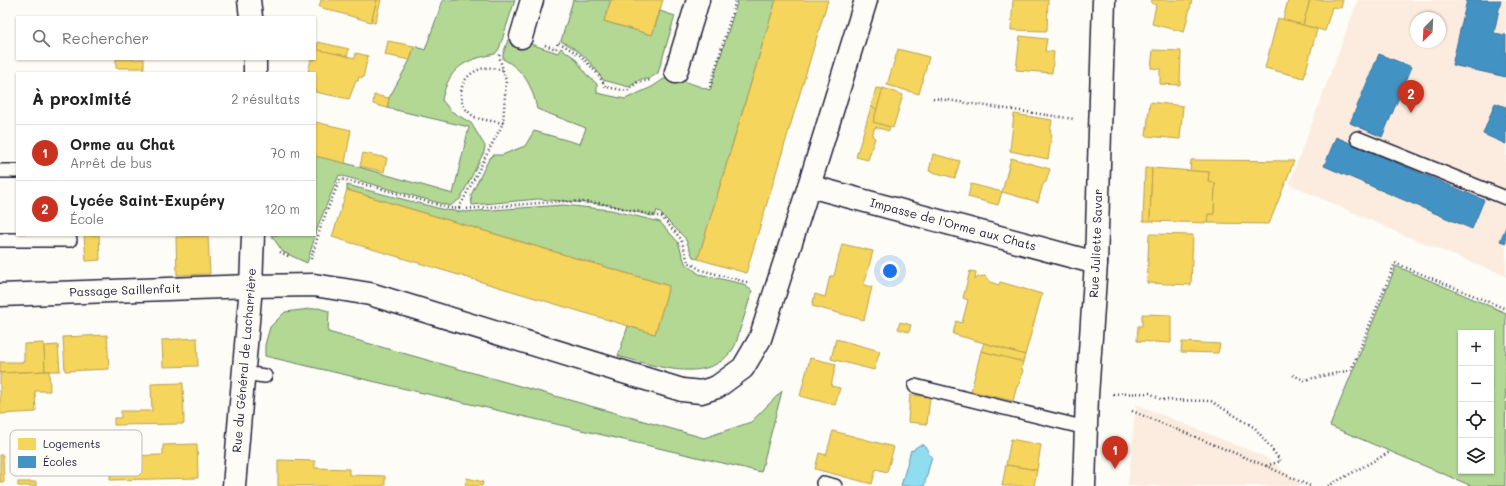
<!DOCTYPE html>
<html lang="fr">
<meta charset="utf-8">
<style>
body{margin:0;font-family:Mali,sans-serif;background:#f2f2f2;color:#222}
.controls{position:absolute;right:12px;bottom:12px;display:grid;overflow:hidden;border-radius:0px;box-shadow:0 1px 3px #0004}
.controls button{width:36px;height:36px;display:grid;place-items:center;padding:0;border:0;border-bottom:1px solid #e0e0e0;background:#fff;color:#222;font:20px sans-serif}
.compass{position:absolute;left:1410px;top:12px;width:36px;height:36px;border-radius:50%;background:#fff;box-shadow:0 1px 3px #0004;rotate:204deg}
.you{position:absolute;left:890px;top:271px;width:14px;height:14px;margin:-10px;border:3px solid #fff;border-radius:50%;background:#1a73e8;box-shadow:0 0 0 6px #1a73e833}
.badge{display:grid;place-items:center;width:26px;height:26px;border-radius:50%;background:#c8321e;color:#fff;font-size:13px;font-weight:700}
.pin{position:absolute;translate:-50% -33px;filter:drop-shadow(0 1px 2px #0008)}
.pin::after{content:'';position:absolute;top:21px;width:14px;height:12px;background:inherit;clip-path:polygon(0 0,100% 0,50% 100%)}
.list{margin:0;padding:0;list-style:none}
h2{display:flex;justify-content:space-between;align-items:center;height:52px;margin:0;padding:0 16px;font-size:17px}
h2 small{font-size:13px;font-weight:400;color:#767676}
.list li{display:grid;grid-template-columns:26px 1fr auto;gap:12px;align-items:center;box-sizing:border-box;height:56px;padding:0 16px;border-top:1px solid #e0e0e0}
.list b{display:block;font-size:15px;white-space:nowrap}
.list p{margin:0;font-size:13px;white-space:nowrap;color:#767676}
.list em{font-size:13px;font-style:normal;color:#767676}
.icon{flex:none;width:22px;height:22px;fill:none;stroke:currentColor;stroke-width:2;stroke-linecap:round;stroke-linejoin:round}
.map{position:relative;flex:none;width:1506px;height:486px;overflow:hidden}
.search{position:absolute;background:#fff;box-shadow:0 1px 3px #0004;left:16px;top:16px;width:300px;height:44px;display:flex;align-items:center;gap:10px;box-sizing:border-box;padding:0 14px;border-radius:0px;color:#767676;font-size:15px}
.panel{position:absolute;background:#fff;box-shadow:0 1px 3px #0004;left:16px;top:72px;width:300px;height:164px;border-radius:0px}
.map>svg:first-child{display:block}
</style>
<div class="map">
<svg width="1506" height="486" viewBox="0 0 1506 486">
<rect width="100%" height="100%" fill="#fdfcf7"/>
<filter id="ink" filterUnits="userSpaceOnUse"><feTurbulence type="fractalNoise" baseFrequency=".025" numOctaves="2"/><feDisplacementMap in="SourceGraphic" scale="8" xChannelSelector="R" yChannelSelector="G"/><feConvolveMatrix kernelMatrix="1 2 1 2 8 2 1 2 1" color-interpolation-filters="sRGB"/></filter>
<g filter="url(#ink)">
<!-- built -->
<g fill="#fbecdf" fill-rule="evenodd">
<path d="M 1358,0 L 1506,0 L 1506,276 L 1408,237 L 1289,184 ZM 1416,18 L 1440,18 L 1440,42 L 1416,42 Z"/>
<polygon points="1136,404 1265,457 1304,486 1128,486"/>
</g>
<!-- green -->
<g fill="#b2d894" stroke="#6a7d68" fill-rule="evenodd">
<path d="M 443,0 L 515,0 L 499,49 L 495,54 C 464,60 449,67 442,100 L 451,111 L 471,123 L 485,146 L 484,152 L 460,199 L 450,206 L 339,175 L 319,223 L 307,263 L 283,252 L 271,235 L 315,235 L 315,156 L 345,163 L 453,194 L 469,127 L 387,108 L 389,98 L 410,60 L 414,46 L 425,50 Z"/>
<path d="M 573,0 L 611,0 L 604,21 L 652,35 L 660,11 L 675,16 L 658,73 L 649,79 L 641,79 L 629,87 L 603,80 C 591,61 581,51 561,41 Z"/>
<path d="M 738,0 L 776,0 L 698,259 L 693,257 L 685,238 L 657,210 L 655,217 L 611,205 L 538,199 L 472,205 L 471,195 L 489,159 L 493,155 L 502,155 L 525,146 L 534,131 L 580,144 L 586,128 L 537,109 C 532,86 525,71 503,59 L 503,54 L 509,37 L 558,53 L 561,48 L 575,58 L 586,74 L 597,84 L 597,93 L 625,99 L 652,87 L 664,79 L 675,78 L 710,90 Z"/>
<path d="M 347,185 L 445,210 L 464,212 L 563,205 L 611,210 L 660,222 L 678,242 L 685,263 L 699,274 L 743,284 L 752,291 C 748,304 744,318 739,332 C 738,337 736,345 733,349 C 708,386 653,365 618,356 L 628,326 L 655,334 L 669,286 L 347,190 Z"/>
<path d="M 1396,266 L 1506,313 L 1505,486 L 1472,486 L 1330,426 ZM 1461,333 L 1491,333 L 1491,471 L 1461,471 Z"/>
<polygon points="318,308 329,311 328,332 704,438 751,422 782,391 761,472 265,356 265,345 270,327 285,312"/>
</g>
<!-- water -->
<polygon fill="#90ddef" stroke="#6492a7" points="920,445 924,445 928,449 929,455 932,456 924,486 901,486 911,450 913,451 915,448"/>
<!-- homes -->
<g fill="#f6d55c" stroke="#b69f52">
<polygon points="321,0 377,0 371,22 319,7"/>
<polygon points="377,0 381,0 375,23 371,22"/>
<polygon points="611,0 663,0 652,35 604,21"/>
<polygon points="776,0 828,0 746,273 698,259"/>
<polygon points="1013,0 1048,0 1047,31 1011,30"/>
<polygon points="1152,0 1192,0 1184,32 1152,24 1156,5 1151,3"/>
<polygon points="1288,0 1310,0 1303,25 1283,20"/>
<polygon points="1310,0 1343,0 1341,8 1332,7 1325,31 1303,25"/>
<polygon points="1278,18 1317,29 1304,78 1265,68"/>
<polygon points="1020,36 1047,39 1045,51 1054,52 1052,73 1016,70"/>
<polygon points="388,41 414,46 410,60 385,55"/>
<polygon points="318,42 349,49 347,56 317,50"/>
<polygon points="315,49 355,58 356,53 368,56 363,78 359,77 358,81 356,81 349,99 315,92 315,73 308,73 311,59 315,59"/>
<polygon points="898,49 929,57 919,94 887,85"/>
<polygon points="1153,50 1181,51 1180,85 1160,84 1160,69 1151,68"/>
<rect x="116" y="59" width="28" height="9"/>
<polygon points="876,88 883,89 877,109 871,107"/>
<polygon points="883,88 903,95 893,128 873,122"/>
<polygon points="374,95 389,98 387,108 373,104"/>
<polygon points="1150,102 1183,106 1180,139 1146,136"/>
<polygon points="871,107 877,109 873,122 890,127 889,131 875,127 872,136 875,138 868,160 856,157"/>
<polygon points="1014,114 1052,120 1050,133 1052,134 1048,159 1010,151"/>
<polygon points="315,122 351,130 345,163 315,156"/>
<polygon points="363,153 387,158 384,172 360,166"/>
<polygon points="933,154 960,161 955,178 929,171"/>
<polygon points="1011,158 1050,169 1046,182 1043,184 1038,202 1002,192"/>
<polygon points="1191,160 1294,161 1269,224 1207,223 1208,214 1214,214 1215,183 1208,182 1209,172 1190,171"/>
<polygon points="1145,168 1152,168 1150,221 1143,221"/>
<polygon points="1152,168 1209,172 1208,182 1215,183 1214,214 1208,214 1207,223 1150,221"/>
<polygon points="971,184 1002,192 998,205 968,197"/>
<polygon points="347,190 669,286 655,334 332,237"/>
<polygon points="1149,234 1193,235 1191,285 1147,283"/>
<polygon points="84,235 99,235 100,260 86,261"/>
<polygon points="208,236 210,274 177,275 176,237"/>
<polygon points="842,244 873,251 864,285 872,287 864,320 812,306 815,294 825,297 830,276 834,276"/>
<polygon points="970,271 976,272 975,280 978,277 985,276 990,282 999,285 1000,282 1042,294 1025,355 953,334 956,321 962,323 968,300 963,298"/>
<polygon points="1142,314 1171,315 1171,343 1137,341 1138,326 1142,326"/>
<polygon points="900,322 911,325 909,332 898,329"/>
<polygon points="107,335 109,369 65,371 63,337"/>
<polygon points="197,338 198,366 163,367 162,340"/>
<polygon points="836,339 880,351 874,370 831,359"/>
<polygon points="1182,342 1220,344 1218,353 1181,352"/>
<polygon points="44,343 45,371 0,373 0,362 24,362 24,344"/>
<polygon points="984,343 1025,355 1023,362 981,351"/>
<polygon points="58,345 60,371 45,371 44,346"/>
<polygon points="981,351 1023,362 1021,369 1023,370 1019,386 1017,386 1013,401 971,391"/>
<polygon points="810,358 836,364 831,386 840,388 835,405 800,396"/>
<polygon points="49,371 50,391 35,391 36,412 0,414 0,373"/>
<polygon points="183,383 184,424 114,425 114,418 121,418 121,411 152,411 151,384"/>
<polygon points="910,395 930,397 927,424 908,422"/>
<polygon points="833,431 894,447 887,472 876,469 872,484 815,469 819,453 826,455"/>
<polygon points="1011,439 1041,445 1037,470 1006,465"/>
<polygon points="197,444 198,478 110,480 110,475 116,475 116,456 163,455 163,445"/>
<polygon points="0,455 3,455 4,482 0,482"/>
<polygon points="278,460 315,461 315,468 349,469 349,475 385,476 385,486 278,486"/>
<polygon points="1006,465 1037,470 1034,486 1002,486"/>
<polygon points="467,478 483,482 482,486 465,486"/>
<rect x="18" y="482" width="18" height="4"/>
</g>
<!-- schools -->
<g fill="#4393c3" stroke="#39719a">
<polygon points="1467,0 1501,0 1494,33 1506,35 1506,77 1452,65"/>
<polygon points="1379,54 1412,67 1382,137 1350,123"/>
<polygon points="1495,103 1506,107 1506,144 1483,134"/>
<polygon points="1336,137 1484,200 1472,229 1324,166"/>
<polygon points="1506,227 1506,243 1500,241"/>
</g>
<g fill="none" stroke-linecap="round" stroke-linejoin="round">
<!-- service casing -->
<g stroke="#22223b" stroke-width="16">
<g id="service">
<polyline points="1357,138 1506,198"/>
<polyline points="0,171 17,171"/>
<polyline points="0,240 70,240"/>
<polyline points="243,373 265,376"/>
<polyline points="915,386 1086,428"/>
<polyline points="823,483 835,486"/>
</g>
</g>
<!-- minor casing -->
<g stroke="#22223b" stroke-width="25">
<g id="minor">
<polyline points="249,0 251,17"/>
<polyline points="521,37 532,0"/>
<polyline points="676,72 698,0"/>
<polyline points="255,73 255,59"/>
<path id="s1" d="M 809,186 L 1096,263"/>
<path id="s2" d="M 0,295 L 251,286 L 314,285 L 370,294 L 682,390 L 701,392 L 717,387 L 743,368 L 760,339 L 809,186 L 866,0"/>
<path id="s3" d="M 234,486 L 251,286 L 253,235"/>
</g>
</g>
<!-- tertiary casing -->
<g stroke="#22223b" stroke-width="25">
<g id="tertiary">
<path id="s4" d="M 1084,486 L 1087,396 L 1096,263 L 1104,0"/>
</g>
</g>
<!-- path -->
<g stroke="#22223b" stroke-width="2.5" stroke-dasharray="1 3" stroke-linecap="butt">
<polyline points="545,45 556,49 558,42 581,56 597,73 606,87 627,91 638,82 651,80"/>
<polyline points="710,87 736,0"/>
<polyline points="933,98 1074,119"/>
<path d="M 503,123 C 496,121 478,120 473,116 C 452,101 460,72 485,68 C 490,67 498,69 503,70"/>
<polyline points="459,208 503,123 506,81 499,56 500,53"/>
<polyline points="280,252 290,257"/>
<polyline points="311,259 322,223 340,179 375,187 449,208 464,209 564,201 599,203 662,217 681,239 688,262 701,270 750,283"/>
<polyline points="1293,375 1304,380 1351,370 1395,263 1506,309"/>
<polyline points="1113,394 1150,393 1162,400 1211,401 1255,428 1281,461 1266,466"/>
<polyline points="1132,411 1266,466 1310,486"/>
<polyline points="1328,486 1390,452"/>
</g>
<!-- service -->
<use href="#service" stroke="#fdfcf7" stroke-width="13"/>
<!-- minor -->
<use href="#minor" stroke="#fdfcf7" stroke-width="22"/>
<!-- tertiary -->
<use href="#tertiary" stroke="#fdfcf7" stroke-width="22"/>
</g>
</g>
<g text-anchor="middle" stroke-width="4" stroke-linejoin="round" paint-order="stroke">
<!-- street labels -->
<g font-size="12" fill="#22223b" stroke="#fdfcf7">
<text dy="4" stroke="none"><textPath href="#s1" startOffset="149">Impasse de l'Orme aux Chats</textPath></text>
<text dy="4" stroke="none"><textPath href="#s4" startOffset="243">Rue Juliette Savar</textPath></text>
<text dy="4" stroke="none"><textPath href="#s2" startOffset="125">Passage Saillenfait</textPath></text>
<text dy="4" stroke="none"><textPath href="#s3" startOffset="126">Rue du Général de Lacharrière</textPath></text>
</g>
</g>
<!-- legend -->
<rect x="10" y="430" width="132" height="46" rx="6" fill="#fdfcf7" stroke="#bbbbbf" stroke-width="1"/>
<rect x="18" y="438" width="18" height="12" fill="#f6d55c"/>
<rect x="18" y="456" width="18" height="12" fill="#4393c3"/>
<g font-size="11" fill="#22223b">
<text x="43" y="448">Logements</text>
<text x="43" y="466">Écoles</text>
</g>
</svg>
<div class="controls">
<button>+</button>
<button>−</button>
<button><svg class="icon" aria-label="locate" viewBox="0 0 24 24"><circle cx="12" cy="12" r="6"/><path d="M12 2v4M12 18v4M2 12h4M18 12h4"/></svg></button>
<button><svg class="icon" aria-label="layers" viewBox="0 0 24 24"><path d="M12 4l9 5-9 5-9-5zM3 14l9 5 9-5"/></svg></button>
</div>
<svg class="compass" viewBox="-18 -18 36 36"><path d="M0-13l5 13h-10z" fill="#e53935"/><path d="M0 13l5-13h-10z" fill="#767676"/></svg>
<div class="you"></div>
<div class="pin badge" style="left:1115px;top:469px">1</div>
<div class="pin badge" style="left:1411px;top:113px">2</div>
<div class="search"><svg class="icon" aria-label="search" viewBox="0 0 24 24"><circle cx="10" cy="10" r="6"/><path d="M15 15l6 6"/></svg>Rechercher</div>
<section class="panel">
<h2>À proximité<small>2 résultats</small></h2>
<ul class="list">
<li><span class="badge">1</span><div><b>Orme au Chat</b><p>Arrêt de bus</p></div><em>70 m</em></li>
<li><span class="badge">2</span><div><b>Lycée Saint-Exupéry</b><p>École</p></div><em>120 m</em></li>
</ul>
</section>
</div>
